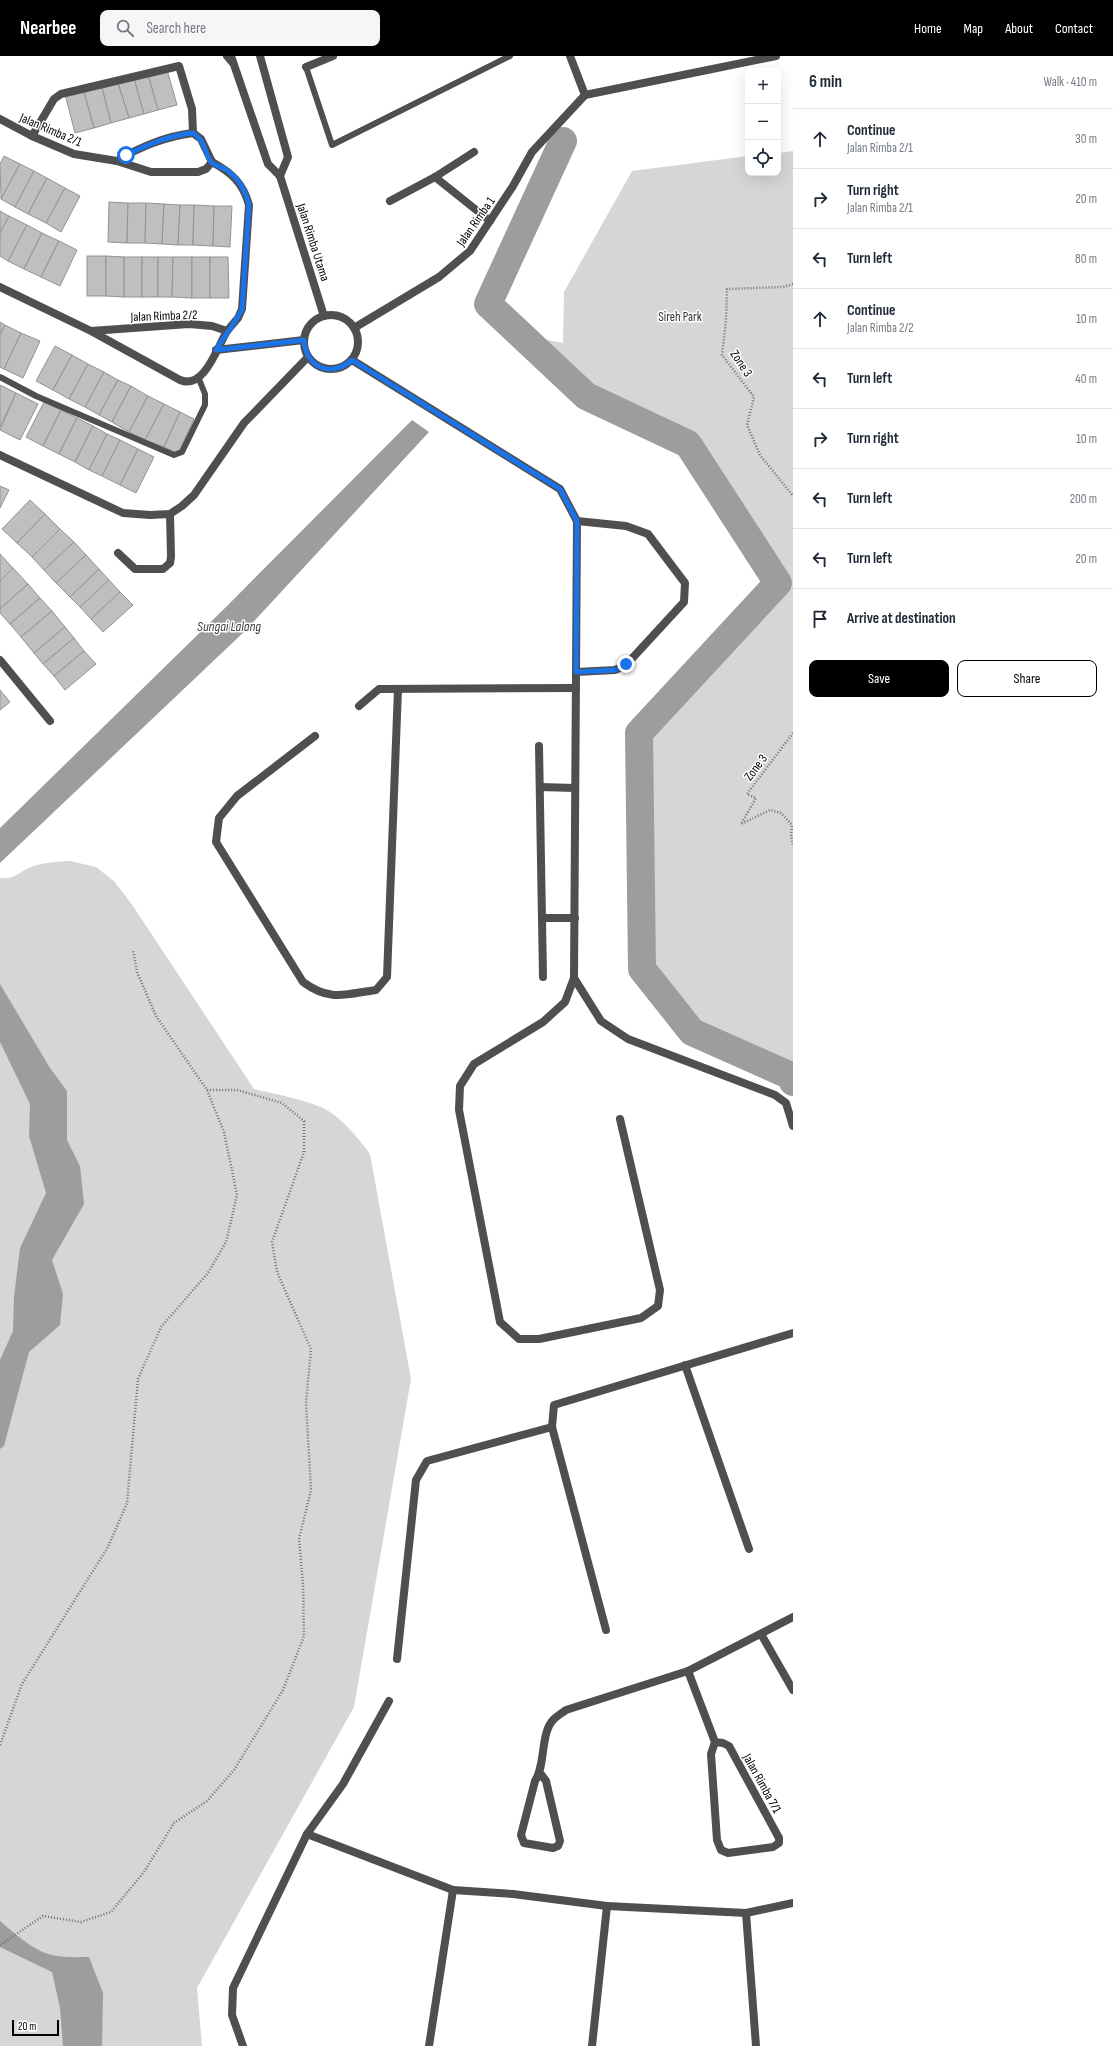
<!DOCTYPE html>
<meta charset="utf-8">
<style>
body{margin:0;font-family:"Sofia Sans Condensed",sans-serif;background:#f6f6f7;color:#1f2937}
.controls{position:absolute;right:12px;top:12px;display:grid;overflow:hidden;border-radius:8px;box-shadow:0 4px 16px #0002}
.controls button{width:36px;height:36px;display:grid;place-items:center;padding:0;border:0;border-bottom:1px solid #e0e1e3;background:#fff;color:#1f2937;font:20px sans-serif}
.scale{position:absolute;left:12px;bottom:10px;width:47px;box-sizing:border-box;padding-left:4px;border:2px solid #000;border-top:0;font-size:11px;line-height:14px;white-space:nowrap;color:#000;-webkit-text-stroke:3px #fff;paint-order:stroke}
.stop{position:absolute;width:12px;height:12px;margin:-9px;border:3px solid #1a73e8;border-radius:50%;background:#fff}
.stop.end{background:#1a73e8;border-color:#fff;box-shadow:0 1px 4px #0008}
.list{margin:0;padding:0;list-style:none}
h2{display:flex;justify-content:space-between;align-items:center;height:52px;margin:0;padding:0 16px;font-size:17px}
h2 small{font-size:13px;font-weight:400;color:#747a83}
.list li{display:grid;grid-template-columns:26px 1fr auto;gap:12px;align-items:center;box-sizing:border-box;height:60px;padding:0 16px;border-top:1px solid #e0e1e3}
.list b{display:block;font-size:15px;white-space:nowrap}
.list p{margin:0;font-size:13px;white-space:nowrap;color:#747a83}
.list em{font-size:13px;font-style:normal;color:#747a83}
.actions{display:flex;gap:8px;padding:12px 16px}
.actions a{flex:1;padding:9px 0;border:1px solid #000;border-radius:8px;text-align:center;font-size:14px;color:#000}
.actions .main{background:#000;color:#fff}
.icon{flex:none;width:22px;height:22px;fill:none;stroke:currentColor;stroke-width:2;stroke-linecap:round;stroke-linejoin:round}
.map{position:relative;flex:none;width:793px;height:1990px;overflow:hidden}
header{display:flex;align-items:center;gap:24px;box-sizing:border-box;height:56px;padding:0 20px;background:#000;color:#fff}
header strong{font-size:19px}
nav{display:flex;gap:22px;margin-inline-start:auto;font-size:14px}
.search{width:280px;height:36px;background:#f6f6f7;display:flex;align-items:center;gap:10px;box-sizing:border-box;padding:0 14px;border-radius:8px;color:#747a83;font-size:15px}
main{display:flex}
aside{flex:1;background:#fff}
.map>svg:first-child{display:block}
</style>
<header>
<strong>Nearbee</strong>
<div class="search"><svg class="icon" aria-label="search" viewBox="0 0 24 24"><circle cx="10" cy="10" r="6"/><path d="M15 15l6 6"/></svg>Search here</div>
<nav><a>Home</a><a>Map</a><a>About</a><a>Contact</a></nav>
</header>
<main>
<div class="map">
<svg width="793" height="1990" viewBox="0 0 793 1990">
<rect width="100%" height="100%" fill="#fff"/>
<!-- green -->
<g fill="#d6d6d6">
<polygon points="793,95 793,1026 791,1020 692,976 642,913 639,677 778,526 688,388 586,340 521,279 563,287 564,236 632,115 748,100 748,117 778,117 778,97"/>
<path d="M 70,805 L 96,811 L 114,825 L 133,850 L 254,1033 C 274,1038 314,1045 330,1056 C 346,1067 359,1083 370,1098 L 411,1323 L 354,1651 L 197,1932 L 202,1990 L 0,1990 L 0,822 C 14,824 17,817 29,812 C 42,806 56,806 70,805 Z"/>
</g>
<!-- water -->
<g fill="#9d9d9d">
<polygon points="412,364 429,376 245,575 0,807 0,772 227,550"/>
<polygon points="0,928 50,1012 67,1035 67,1084 80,1110 84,1148 52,1204 63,1238 60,1269 29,1296 4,1390 0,1393 0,1304 13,1275 14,1241 20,1192 46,1137 29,1080 30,1048 0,986"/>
<path d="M 0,1865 C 14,1877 34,1895 52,1899 C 64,1902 77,1901 89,1901 L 103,1937 L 102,1990 L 63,1990 L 60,1952 L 52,1916 L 0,1891 Z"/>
</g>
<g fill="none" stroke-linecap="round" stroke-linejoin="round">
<!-- river -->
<polyline stroke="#9d9d9d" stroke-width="28" points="563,85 488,248 586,340 688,388 778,527 639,677 642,913 692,976 791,1020 793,1026"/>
</g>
<!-- building -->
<g fill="#bfbfbf" stroke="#939393">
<polygon points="166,10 177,49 158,54 147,15"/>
<polygon points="147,15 158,54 144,58 133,19"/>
<polygon points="133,19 144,58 129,62 117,24"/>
<polygon points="117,24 129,62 111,67 101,28"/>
<polygon points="101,28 111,67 94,72 83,33"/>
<polygon points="83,33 94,72 75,77 65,38"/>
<polygon points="4,100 20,108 1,143 0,108"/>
<polygon points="20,108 34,115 15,151 1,143"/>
<polygon points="34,115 47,122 28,158 15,151"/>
<polygon points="47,122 65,132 46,167 28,158"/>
<polygon points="65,132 80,140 61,176 46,167"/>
<polygon points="109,146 128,147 127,187 108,186"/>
<polygon points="128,147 146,147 145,187 127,187"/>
<polygon points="146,147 164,148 162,188 145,187"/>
<polygon points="164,148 180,149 178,189 162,188"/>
<polygon points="180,149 194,149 193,189 178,189"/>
<polygon points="194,149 214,150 213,190 193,189"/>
<polygon points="214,150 232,150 230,191 213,190"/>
<polygon points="0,155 9,160 0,177"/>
<polygon points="9,160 27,169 8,205 0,200 0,177"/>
<polygon points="27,169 42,177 24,213 8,205"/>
<polygon points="42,177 59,185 41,221 24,213"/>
<polygon points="59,185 77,194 60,230 41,221"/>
<rect x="87" y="200" width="19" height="40"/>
<polygon points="106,200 124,201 124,241 106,240"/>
<rect x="124" y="201" width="18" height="40"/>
<rect x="142" y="201" width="16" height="40"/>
<polygon points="158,201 173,201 172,241 158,241"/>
<polygon points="173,201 192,201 192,242 172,241"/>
<rect x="192" y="201" width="18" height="41"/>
<polygon points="210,201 228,201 229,242 210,242"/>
<polygon points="0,266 5,269 0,279"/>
<polygon points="5,269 21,277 4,313 0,311 0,279"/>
<polygon points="21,277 40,285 23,322 4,313"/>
<polygon points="55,290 72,299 53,334 36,325"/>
<polygon points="72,299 88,308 69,343 53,334"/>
<polygon points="88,308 104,316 85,351 69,343"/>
<polygon points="104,316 118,324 99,359 85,351"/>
<polygon points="118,324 131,330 112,366 99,359"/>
<polygon points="0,329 16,337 0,371"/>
<polygon points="131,330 148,340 129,376 112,366"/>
<polygon points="16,337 38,348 20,384 0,374"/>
<polygon points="148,340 164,348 145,384 129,376"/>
<polygon points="44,346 61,354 43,390 26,381"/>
<polygon points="164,348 180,356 164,391 145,384"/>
<polygon points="61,354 77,362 59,398 43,390"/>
<polygon points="180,356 194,363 178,398 164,391"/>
<polygon points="77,362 93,370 75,406 59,398"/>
<polygon points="93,370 107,378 89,414 75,406"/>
<polygon points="107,378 120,384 102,420 89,414"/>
<polygon points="120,384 138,393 120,429 102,420"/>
<polygon points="138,393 154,401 136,437 120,429"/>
<polygon points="0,430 9,434 0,452"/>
<polygon points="30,444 45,458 17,487 2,473"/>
<polygon points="45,458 60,473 32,501 17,487"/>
<polygon points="60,473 74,486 44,514 32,501"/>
<polygon points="74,486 86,499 56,527 44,514"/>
<polygon points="0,498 13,512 0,525"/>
<polygon points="86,499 99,513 70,541 56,527"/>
<polygon points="13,512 28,528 0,553 0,525"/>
<polygon points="99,513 109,524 80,551 70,541"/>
<polygon points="109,524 120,536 91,563 80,551"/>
<polygon points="28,528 40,542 10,568 0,557 0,553"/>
<polygon points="120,536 133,549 103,576 91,563"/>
<polygon points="40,542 52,555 21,581 10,568"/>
<polygon points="52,555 65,571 34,597 21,581"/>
<polygon points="65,571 74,582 43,608 34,597"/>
<polygon points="74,582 84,595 54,620 43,608"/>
<polygon points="84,595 96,608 65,634 54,620"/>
<polygon points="0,634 10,646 0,654"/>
</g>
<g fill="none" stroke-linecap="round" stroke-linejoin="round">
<!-- path -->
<g stroke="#717171" stroke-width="2.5" stroke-dasharray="1 2" stroke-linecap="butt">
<polyline points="793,228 783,231 727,233 726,265 722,299 754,341 747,369 760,399 793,440"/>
<polyline points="793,677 747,738 756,742 741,768 770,754 781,757 792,769 791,781 793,789"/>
<polyline points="0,1689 22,1628 108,1491 127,1447 138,1323 161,1271 208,1217 226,1186 237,1139 224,1076 207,1034 156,960 137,916 133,894"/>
<polyline points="0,1889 43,1860 81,1866 111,1856 144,1816 174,1767 207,1745 234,1714 283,1634 304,1580 303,1528 299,1483 311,1434 306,1347 311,1293 277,1216 272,1186 304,1096 304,1065 282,1047 237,1034 207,1034"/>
</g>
<!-- service -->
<g stroke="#4f4f4f" stroke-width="6">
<polyline points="306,11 332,89 510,0"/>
<polyline points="0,321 36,340 174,399 182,396 205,349 205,338 199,323"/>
</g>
<!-- minor -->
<g stroke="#4f4f4f" stroke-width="8">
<polyline points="231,0 268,108 280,120 324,260"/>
<polyline points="260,0 288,101 280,120"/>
<polyline points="570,0 585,39"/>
<polyline points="306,11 333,0"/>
<polyline points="585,39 776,0"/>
<polyline points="0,63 32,80 74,98 117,105 151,116 198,116 206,113 212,106"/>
<polyline points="32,80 54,43 61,38 179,10 192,53 193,77"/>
<path d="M 117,105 C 139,91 167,80 193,77 L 201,83 L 212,106"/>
<path d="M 212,106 C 232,117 243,127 249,149 L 242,253 L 238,262 L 227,275"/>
<polyline points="435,121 490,165"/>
<polyline points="390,145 435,121 474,96"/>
<path d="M 0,231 L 91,275 L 189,268 L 212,270 L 227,275 C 217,292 204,334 180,324 L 91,275"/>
<circle cx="331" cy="286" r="27"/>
<polyline points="354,272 439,221 470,195 513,130 532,96 585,39"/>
<polyline points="216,294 304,284"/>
<polyline points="352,304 560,433 577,465 574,922 565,946 543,966 474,1008 460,1030 459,1054 500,1266 519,1283 539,1283 641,1262 658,1250 660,1234 620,1063"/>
<polyline points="0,399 123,457 150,459 170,458 182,450 194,439 244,367 308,301"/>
<polyline points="118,497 135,513 163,513 170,507 171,501 170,458"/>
<polyline points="0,604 50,665"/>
<polyline points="576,616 615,614 626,609 684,546 685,527 648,478 626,470 577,465"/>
<polyline points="359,650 379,633 576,632"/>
<path d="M 315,680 L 237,740 L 219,762 L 216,786 L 303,926 C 330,946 346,938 376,934 L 387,921 L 398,633"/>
<polyline points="539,690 543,921"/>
<polyline points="540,731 575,732"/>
<polyline points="542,862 575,862"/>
<polyline points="574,922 601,965 628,983 775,1039 786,1047 793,1070"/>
<polyline points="685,1309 749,1493"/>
<polyline points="606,1574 552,1371 554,1349 793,1277"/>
<polyline points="761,1578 793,1634"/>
<polyline points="397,1603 416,1424 427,1405 552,1371"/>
<polyline points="688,1615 715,1686 711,1698 717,1784 721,1794 728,1797 773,1791 779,1787 779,1782 729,1690 723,1687 715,1686"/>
<path d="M 540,1717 L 546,1725 L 560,1785 L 558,1790 L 553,1792 L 524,1787 L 521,1779 L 535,1725 C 546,1709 540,1676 554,1663 C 557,1660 562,1657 566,1654 L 688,1615 L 793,1561"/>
<polyline points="307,1778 453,1834 513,1838 607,1850 746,1857 793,1847"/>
<polyline points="746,1857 756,1990"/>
<polyline points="243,1990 232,1959 233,1932 307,1778 343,1728 389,1645"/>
<polyline points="429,1990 453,1834"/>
<polyline points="592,1990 607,1850"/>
</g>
<!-- tertiary -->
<polyline stroke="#4f4f4f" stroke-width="8" points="227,0 232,6"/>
</g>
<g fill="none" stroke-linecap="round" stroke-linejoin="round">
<!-- route -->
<path stroke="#1a73e8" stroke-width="5" d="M 126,99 C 147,89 170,79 193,77 C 207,87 203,95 211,106 C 214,109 221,111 225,113 C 239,122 245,134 249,149 L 242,253 C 235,268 224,280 216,294 L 304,284 C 306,312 331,322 352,304 L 560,433 L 577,465 L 576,616 L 616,614 L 626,608"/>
</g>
<g text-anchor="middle" stroke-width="3" stroke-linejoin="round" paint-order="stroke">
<!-- street labels -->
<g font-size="13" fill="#000" stroke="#fff">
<text transform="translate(51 73) rotate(23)" y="5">Jalan Rimba 2/1</text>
<text transform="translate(475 165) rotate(-55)" y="5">Jalan Rimba 1</text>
<text transform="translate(314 186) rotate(72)" y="5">Jalan Rimba Utama</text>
<text transform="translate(164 259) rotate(-2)" y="5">Jalan Rimba 2/2</text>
<text transform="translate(742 307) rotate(56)" y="5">Zone 3</text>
<text transform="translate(755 711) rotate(-53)" y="5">Zone 3</text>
<text transform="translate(763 1727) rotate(61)" y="5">Jalan Rimba 7/1</text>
</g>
<!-- park labels -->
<g font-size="13" fill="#2d2d2d" stroke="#fff">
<text x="680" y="265">Sireh Park</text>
</g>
<!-- water labels -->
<g font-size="14" font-style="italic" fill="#3e3e3e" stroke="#fff">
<text x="229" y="575">Sungai Lalang</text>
</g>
</g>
</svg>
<div class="controls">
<button>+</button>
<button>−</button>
<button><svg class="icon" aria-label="locate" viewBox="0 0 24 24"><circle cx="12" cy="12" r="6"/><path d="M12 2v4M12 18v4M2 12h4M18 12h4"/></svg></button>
</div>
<div class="scale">20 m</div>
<div class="stop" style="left:126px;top:99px"></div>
<div class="stop end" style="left:626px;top:608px"></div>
</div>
<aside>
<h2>6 min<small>Walk · 410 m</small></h2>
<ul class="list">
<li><svg class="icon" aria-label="ahead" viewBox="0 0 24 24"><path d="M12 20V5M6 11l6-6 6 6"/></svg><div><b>Continue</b><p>Jalan Rimba 2/1</p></div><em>30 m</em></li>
<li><svg class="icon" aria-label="right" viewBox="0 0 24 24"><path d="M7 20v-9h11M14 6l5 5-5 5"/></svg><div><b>Turn right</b><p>Jalan Rimba 2/1</p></div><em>20 m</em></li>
<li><svg class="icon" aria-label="left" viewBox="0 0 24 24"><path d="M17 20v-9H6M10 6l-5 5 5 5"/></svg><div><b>Turn left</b></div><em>80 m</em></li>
<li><svg class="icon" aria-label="ahead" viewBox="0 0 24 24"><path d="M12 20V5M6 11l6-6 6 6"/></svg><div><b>Continue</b><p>Jalan Rimba 2/2</p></div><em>10 m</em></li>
<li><svg class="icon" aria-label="left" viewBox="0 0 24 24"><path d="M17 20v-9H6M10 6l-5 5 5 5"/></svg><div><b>Turn left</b></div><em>40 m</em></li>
<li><svg class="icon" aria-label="right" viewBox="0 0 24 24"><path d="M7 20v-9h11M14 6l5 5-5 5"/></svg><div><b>Turn right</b></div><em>10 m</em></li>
<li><svg class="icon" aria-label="left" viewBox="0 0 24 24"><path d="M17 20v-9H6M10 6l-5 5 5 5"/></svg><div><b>Turn left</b></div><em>200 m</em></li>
<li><svg class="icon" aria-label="left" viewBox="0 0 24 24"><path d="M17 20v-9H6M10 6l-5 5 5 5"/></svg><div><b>Turn left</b></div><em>20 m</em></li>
<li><svg class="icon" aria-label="arrive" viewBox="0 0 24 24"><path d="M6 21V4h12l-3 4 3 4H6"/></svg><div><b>Arrive at destination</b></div></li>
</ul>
<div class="actions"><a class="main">Save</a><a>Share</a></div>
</aside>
</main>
